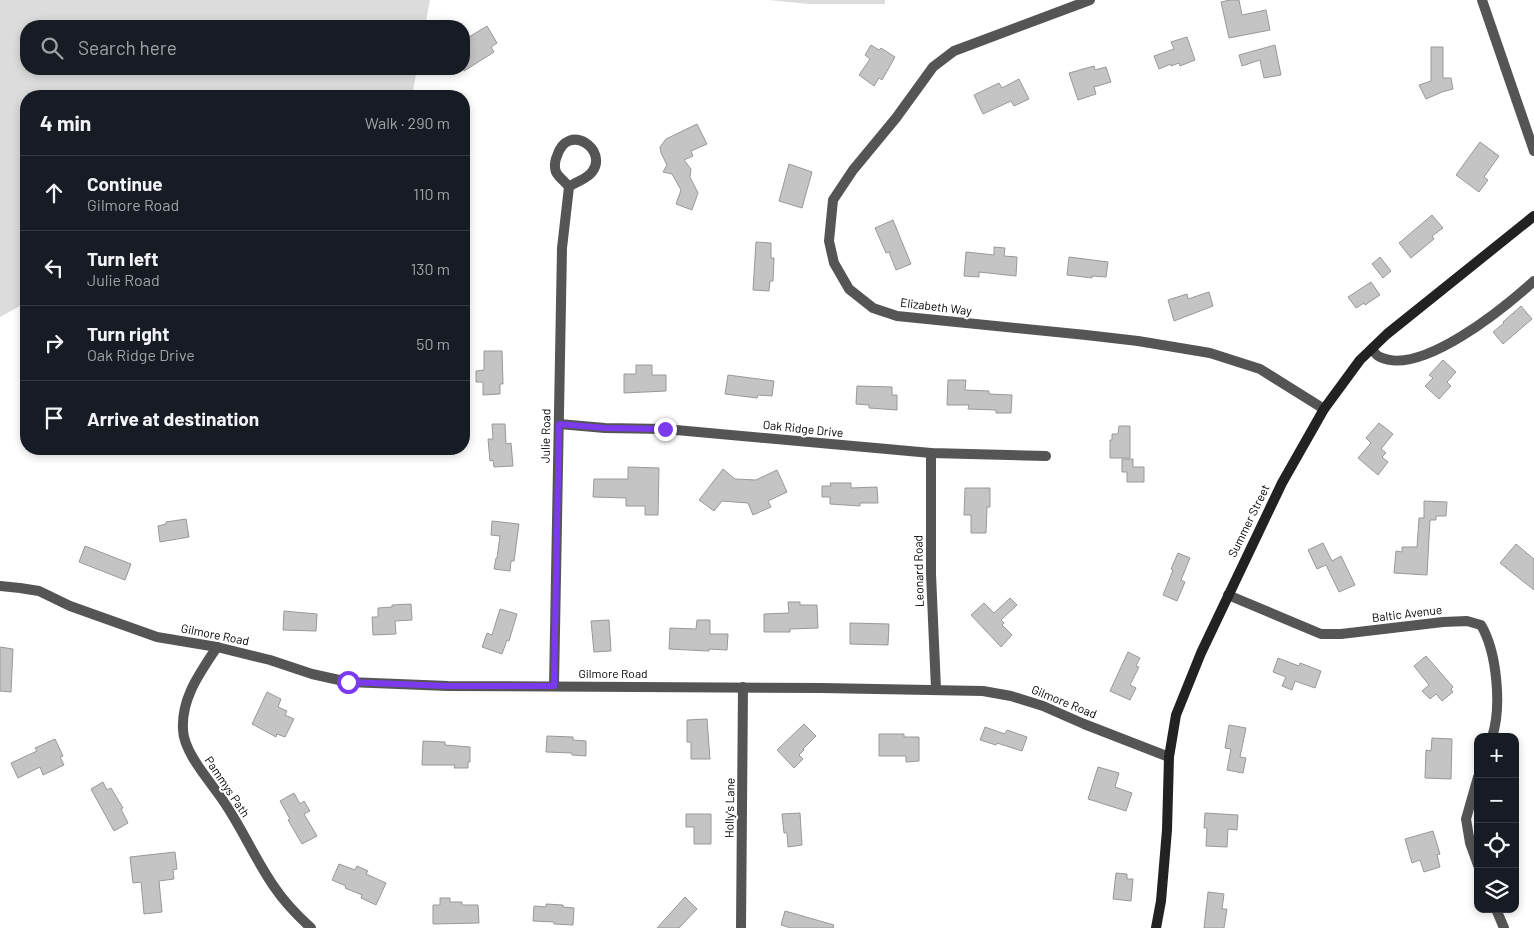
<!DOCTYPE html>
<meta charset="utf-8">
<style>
body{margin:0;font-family:Barlow,sans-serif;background:#242831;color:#f1f3f6}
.controls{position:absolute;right:15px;bottom:15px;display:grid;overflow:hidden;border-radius:10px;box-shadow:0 2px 8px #0003}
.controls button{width:45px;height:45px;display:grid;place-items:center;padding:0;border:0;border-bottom:1px solid #363941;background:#171b24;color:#f1f3f6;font:25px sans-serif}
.stop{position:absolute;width:15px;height:15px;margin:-11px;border:4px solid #7c3aed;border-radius:50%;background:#fff}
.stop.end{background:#7c3aed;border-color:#fff;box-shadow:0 1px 5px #0008}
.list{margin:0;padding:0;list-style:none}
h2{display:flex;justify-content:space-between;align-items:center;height:65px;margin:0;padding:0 20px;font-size:21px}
h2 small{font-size:16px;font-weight:400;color:#9ea1a6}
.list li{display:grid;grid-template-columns:32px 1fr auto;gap:15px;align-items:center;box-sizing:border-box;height:75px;padding:0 20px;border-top:1px solid #363941}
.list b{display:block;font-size:19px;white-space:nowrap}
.list p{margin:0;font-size:16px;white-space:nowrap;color:#9ea1a6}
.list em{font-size:16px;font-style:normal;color:#9ea1a6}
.icon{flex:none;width:28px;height:28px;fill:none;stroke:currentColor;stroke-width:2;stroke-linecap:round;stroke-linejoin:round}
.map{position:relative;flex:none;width:1534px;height:928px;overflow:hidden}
.search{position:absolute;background:#171b24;box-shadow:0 2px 8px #0003;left:20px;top:20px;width:450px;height:55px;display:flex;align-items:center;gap:12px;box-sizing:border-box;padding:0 18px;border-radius:20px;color:#9ea1a6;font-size:19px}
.panel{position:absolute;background:#171b24;box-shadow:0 2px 8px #0003;left:20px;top:90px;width:450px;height:365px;border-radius:20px}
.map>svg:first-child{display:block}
</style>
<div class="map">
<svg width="1534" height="928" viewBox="0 0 1534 928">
<rect width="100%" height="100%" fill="#fff"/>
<!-- green -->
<g fill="#dcdcdc">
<polygon points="0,0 430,0 425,26 26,26 26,69 417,69 412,96 26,96 26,309 22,305 0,317"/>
<polygon points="769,0 885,0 885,4 809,4"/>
</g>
<!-- building -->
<g fill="#c4c4c4" stroke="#999">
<polygon points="1230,0 1239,0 1242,15 1266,10 1270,30 1229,38 1221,2"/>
<polygon points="487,26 497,43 491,47 494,52 464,71 464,40"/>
<polygon points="1187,37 1195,60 1180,66 1179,63 1171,66 1171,64 1159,69 1154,56 1174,49 1171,42"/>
<polygon points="871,45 879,50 881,48 895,57 882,80 879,78 874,86 859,75 870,59 865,55"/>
<polygon points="1275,45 1281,75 1264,78 1260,60 1242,66 1239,55"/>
<polygon points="1431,47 1443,47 1443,78 1451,78 1453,89 1442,92 1426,99 1419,85 1431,81"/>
<polygon points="1094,66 1095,70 1106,67 1111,82 1094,87 1096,94 1078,100 1069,73"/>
<polygon points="1019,79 1029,99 1014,106 1011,101 983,114 974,95 999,83 1002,88"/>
<polygon points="697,124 707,144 691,151 693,156 684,160 691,169 690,177 698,193 692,210 676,204 681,190 672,174 663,172 667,165 661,153 660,147 666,139"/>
<polygon points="1480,142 1499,156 1484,177 1488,180 1479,192 1456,175"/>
<polygon points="789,164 812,172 802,208 779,201"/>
<polygon points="1432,215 1443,228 1432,236 1434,239 1411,258 1399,243"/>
<polygon points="893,220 911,264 896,270 889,252 886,253 875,228"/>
<polygon points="756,242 771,243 771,258 774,258 773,281 770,281 769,291 753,290"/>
<polygon points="994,247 1005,248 1004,256 1017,257 1016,276 979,272 979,277 964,276 966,252 994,255"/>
<polygon points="1069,257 1108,262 1106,277 1092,276 1092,278 1067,275"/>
<polygon points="1380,257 1391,271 1383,278 1372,264"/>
<polygon points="1371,282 1380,295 1365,305 1364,303 1356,308 1348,297"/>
<polygon points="1209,292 1213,306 1174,321 1168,300 1187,294 1188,299"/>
<polygon points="1521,306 1532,319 1503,344 1493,332 1504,323 1503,322"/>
<polygon points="484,351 502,351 503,384 500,384 500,394 483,395 483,382 476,382 476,371 484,370"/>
<polygon points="1443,360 1456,372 1447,382 1451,386 1439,399 1425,386 1433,378 1429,375"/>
<polygon points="636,365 652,365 652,375 666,375 666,391 624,393 624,374 636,374"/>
<polygon points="728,375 774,381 772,396 758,395 757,398 725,394"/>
<polygon points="948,380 966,380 965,390 989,391 989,394 1012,395 1011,413 996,413 996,410 968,409 969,405 947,405"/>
<polygon points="857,386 892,387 892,395 897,395 897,410 869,408 869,405 856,404"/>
<polygon points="1379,423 1393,434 1381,449 1386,453 1382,457 1388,462 1378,475 1358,458 1371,443 1366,438"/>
<polygon points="492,424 505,424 506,444 511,443 513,466 494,467 493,460 490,461 488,439 493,439"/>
<polygon points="1119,426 1130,426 1130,458 1110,458 1110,440 1112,440 1112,434 1118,434"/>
<polygon points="1122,459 1133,459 1133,467 1144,467 1144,482 1127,482 1127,472 1122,472"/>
<polygon points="628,467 659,468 658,515 645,515 645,506 626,506 626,498 593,497 594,479 628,479"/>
<polygon points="723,469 735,479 756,480 777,470 787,492 768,501 771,507 753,515 748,503 722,501 714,511 699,500"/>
<polygon points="830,483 851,483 851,488 877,487 878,503 860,503 860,506 830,504 830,497 822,497 822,486 831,486"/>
<polygon points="965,488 990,488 990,507 987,507 986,533 971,533 971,515 964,515"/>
<polygon points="1424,501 1447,502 1446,516 1436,516 1436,520 1430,520 1427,575 1394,573 1396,551 1402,552 1402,547 1417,547 1419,518 1424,518"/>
<polygon points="186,519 189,537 160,542 158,526 166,524 166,522"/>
<polygon points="492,521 519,524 514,561 511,561 510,571 494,569 496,558 497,558 500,536 491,535"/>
<polygon points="1323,543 1332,561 1341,556 1355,585 1339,592 1326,565 1317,569 1308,550"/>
<polygon points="1516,544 1534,559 1534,590 1500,563"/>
<polygon points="85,546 131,564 125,580 79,562"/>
<polygon points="1178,553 1190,558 1181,580 1185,582 1177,601 1163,595 1173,570 1171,569"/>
<polygon points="1010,598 1017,605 1001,620 1004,623 1002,625 1012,635 1001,647 971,615 984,603 994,613"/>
<polygon points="788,602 800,602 800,605 817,605 818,628 790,629 790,632 764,632 764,614 789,613"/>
<polygon points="411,604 412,620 395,621 396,634 373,635 372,617 378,617 378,608 392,607 392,605"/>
<polygon points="500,609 517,614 509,641 507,640 502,654 482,647 487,633 492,635"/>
<polygon points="284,611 317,614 316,631 283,630"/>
<polygon points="609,620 611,651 594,652 591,621"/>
<polygon points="697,620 710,620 710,634 728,634 727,650 709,649 709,651 669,649 670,628 696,629"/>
<polygon points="850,623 889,624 888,645 850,644"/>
<polygon points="0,647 13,649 11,692 0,691"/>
<polygon points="1128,652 1140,658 1136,666 1139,667 1130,685 1136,688 1130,700 1110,691"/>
<polygon points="1426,656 1453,687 1451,689 1453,692 1442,701 1436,694 1430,699 1422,691 1429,685 1414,666"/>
<polygon points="1278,658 1299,666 1300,663 1321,671 1315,688 1295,681 1292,690 1282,686 1286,677 1273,672"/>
<polygon points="267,692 281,699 278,707 287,711 285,715 294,719 285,737 277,734 276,737 252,724"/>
<polygon points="707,719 710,759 691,759 691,742 687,742 687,720"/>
<polygon points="804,724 816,736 803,749 804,750 799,755 803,759 794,768 777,750"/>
<polygon points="1229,725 1246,728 1240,757 1246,758 1243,773 1227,770 1231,749 1225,748"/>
<polygon points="985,727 1005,734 1007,730 1027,737 1022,751 997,743 996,745 980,740"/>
<polygon points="879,734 904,734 904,737 919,737 919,761 906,762 906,756 879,756"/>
<polygon points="547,736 573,737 573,740 586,741 586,756 572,755 572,753 546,752"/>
<polygon points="1432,738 1452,739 1451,779 1425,778 1426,750 1431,751"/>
<polygon points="55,739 63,756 60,757 64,765 43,775 40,767 18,778 11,763 37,751 35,748"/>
<polygon points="423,741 445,742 445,745 470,747 470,762 468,762 468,768 454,768 455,765 422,765"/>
<polygon points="1098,767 1119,773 1115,787 1132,793 1126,811 1088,799"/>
<polygon points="103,782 107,790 111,788 123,808 121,809 128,823 114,831 91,789"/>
<polygon points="294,793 300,804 304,801 310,811 304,814 317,836 302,844 288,820 290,819 280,801"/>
<polygon points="800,813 802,845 788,847 787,833 784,833 782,814"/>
<polygon points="1205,813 1238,815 1237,830 1228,829 1227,847 1206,846 1207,828 1204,828"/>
<polygon points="686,814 711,814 711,844 694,844 694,827 686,827"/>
<polygon points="1433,831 1440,854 1437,855 1440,867 1424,872 1420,860 1412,863 1405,839"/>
<polygon points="175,852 177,869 173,870 174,879 159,881 162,912 144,914 141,882 133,883 130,857"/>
<polygon points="339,864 355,870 357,866 368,871 366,874 386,883 376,905 361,898 362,895 345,888 346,886 332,880"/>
<polygon points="1116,873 1127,874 1127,879 1133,879 1131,901 1113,899"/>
<polygon points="1208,892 1224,894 1222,909 1227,909 1224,928 1204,928"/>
<polygon points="685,897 697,909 679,928 657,928"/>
<polygon points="440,898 450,898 450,902 462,902 462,905 478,905 479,923 433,924 433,905 440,905"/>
<polygon points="546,904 563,905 563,907 574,908 573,925 554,924 554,922 533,921 534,906 546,907"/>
<polygon points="785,911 834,925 833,928 791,928 781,925"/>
</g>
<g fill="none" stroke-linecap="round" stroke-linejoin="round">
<!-- street -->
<g stroke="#555" stroke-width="10">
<polyline points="1090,0 954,51 933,67 896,118 853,170 833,200 829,241 834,263 849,289 873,308 897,316 1086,335 1138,341 1210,353 1260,369 1324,409"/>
<polyline points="1482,0 1534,151"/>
<path d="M 1372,349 C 1374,352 1377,356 1380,357 C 1421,377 1505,307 1534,281"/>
<polyline points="559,424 605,428 665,429 931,453 1046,456"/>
<polyline points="931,453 931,574 936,689"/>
<polyline points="0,586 20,588 39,591 70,606 157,637 217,647 270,660 312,674 348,682 448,686 822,688 983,691 1011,696 1043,706 1084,724 1169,757"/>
<path d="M 1228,595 L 1321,634 L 1341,634 L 1443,622 L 1467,621 L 1481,625 C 1497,652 1502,707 1492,737"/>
<path d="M 217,647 C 200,673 181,698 183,730 C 184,754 212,783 224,802 C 243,830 256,861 275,888 C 285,903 298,916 311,928"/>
<path d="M 554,686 L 562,248 L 569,187 C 576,181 586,180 592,172 C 609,150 568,121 557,156 C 555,160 554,167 556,172 C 559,178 565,181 569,187"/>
<polyline points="1478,777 1466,819 1470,843 1478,865"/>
<polyline points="1496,909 1504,928"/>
<polyline points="741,928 743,687"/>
</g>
<!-- secondary -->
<polyline stroke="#222" stroke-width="10" points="1156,928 1161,901 1167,830 1169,757 1176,715 1201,653 1282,483 1324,409 1360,360 1387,334 1534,216"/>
</g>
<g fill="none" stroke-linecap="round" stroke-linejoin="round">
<!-- route -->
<polyline stroke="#7c3aed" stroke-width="6" points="348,682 448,686 554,686 559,424 605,428 665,429"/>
</g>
<g text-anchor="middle" stroke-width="4" stroke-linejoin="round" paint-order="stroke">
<!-- street labels -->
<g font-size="12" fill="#000" stroke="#fff">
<text transform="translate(936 307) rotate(7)" y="4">Elizabeth Way</text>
<text transform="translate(803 429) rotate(6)" y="4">Oak Ridge Drive</text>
<text transform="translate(546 436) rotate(-89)" y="4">Julie Road</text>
<text transform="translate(1249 521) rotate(-64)" y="4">Summer Street</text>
<text transform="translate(919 571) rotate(-91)" y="4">Leonard Road</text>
<text transform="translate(1407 614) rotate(-7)" y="4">Baltic Avenue</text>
<text transform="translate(215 635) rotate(11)" y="4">Gilmore Road</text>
<text x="613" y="678">Gilmore Road</text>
<text transform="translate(1064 702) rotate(22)" y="4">Gilmore Road</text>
<text transform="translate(227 787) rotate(56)" y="4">Pammys Path</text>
<text transform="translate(730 808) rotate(-89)" y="4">Holly's Lane</text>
</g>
</g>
</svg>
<div class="controls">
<button>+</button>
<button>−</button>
<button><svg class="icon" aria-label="locate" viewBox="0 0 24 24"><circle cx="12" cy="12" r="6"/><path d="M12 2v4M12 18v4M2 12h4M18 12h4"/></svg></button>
<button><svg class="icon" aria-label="layers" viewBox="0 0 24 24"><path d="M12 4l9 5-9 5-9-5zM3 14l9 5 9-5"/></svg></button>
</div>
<div class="stop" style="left:348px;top:682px"></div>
<div class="stop end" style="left:665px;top:429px"></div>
<div class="search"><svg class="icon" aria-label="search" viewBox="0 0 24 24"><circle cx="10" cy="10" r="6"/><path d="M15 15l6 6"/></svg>Search here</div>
<section class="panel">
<h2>4 min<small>Walk · 290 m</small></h2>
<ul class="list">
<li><svg class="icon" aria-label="ahead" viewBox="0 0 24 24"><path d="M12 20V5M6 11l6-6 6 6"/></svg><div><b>Continue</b><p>Gilmore Road</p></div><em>110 m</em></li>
<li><svg class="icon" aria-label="left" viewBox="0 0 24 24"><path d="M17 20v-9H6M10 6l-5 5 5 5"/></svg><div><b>Turn left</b><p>Julie Road</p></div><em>130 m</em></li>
<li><svg class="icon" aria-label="right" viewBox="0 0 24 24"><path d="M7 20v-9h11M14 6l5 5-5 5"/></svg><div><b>Turn right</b><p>Oak Ridge Drive</p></div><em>50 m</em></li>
<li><svg class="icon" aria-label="arrive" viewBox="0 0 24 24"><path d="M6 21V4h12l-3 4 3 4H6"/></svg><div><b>Arrive at destination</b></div></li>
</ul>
</section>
</div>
